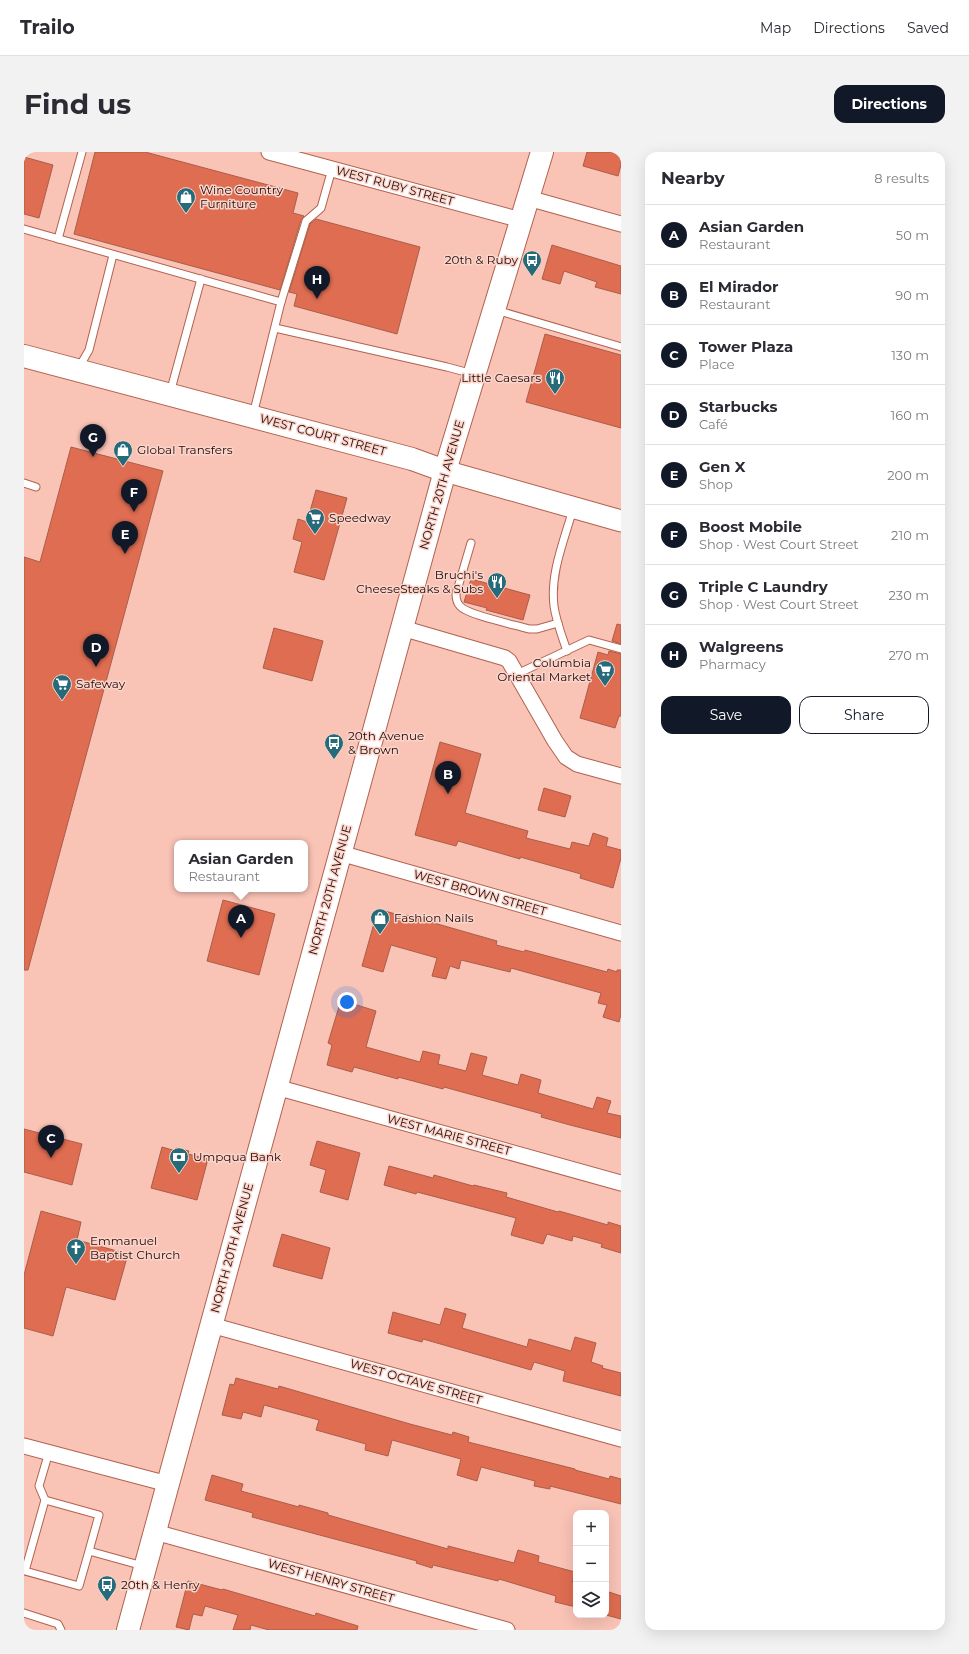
<!DOCTYPE html>
<meta charset="utf-8">
<style>
body{margin:0;font-family:Montserrat,sans-serif;background:#f2f2f3;color:#2b2b33}
.controls{position:absolute;right:12px;bottom:12px;display:grid;overflow:hidden;border-radius:8px;box-shadow:0 4px 16px #0002}
.controls button{width:36px;height:36px;display:grid;place-items:center;padding:0;border:0;border-bottom:1px solid #e1e1e2;background:#fff;color:#2b2b33;font:20px sans-serif}
.you{position:absolute;left:323px;top:850px;width:14px;height:14px;margin:-10px;border:3px solid #fff;border-radius:50%;background:#1a73e8;box-shadow:0 0 0 6px #1a73e833}
.badge{display:grid;place-items:center;width:26px;height:26px;border-radius:50%;background:#111827;color:#fff;font-size:13px;font-weight:700}
.pin{position:absolute;translate:-50% -33px;filter:drop-shadow(0 1px 2px #0008)}
.pin::after{content:'';position:absolute;top:21px;width:14px;height:12px;background:inherit;clip-path:polygon(0 0,100% 0,50% 100%)}
.popup{position:absolute;left:150px;top:688px;width:134px;height:52px;box-sizing:border-box;display:grid;place-content:center;border-radius:8px;background:#fff;filter:drop-shadow(0 1px 3px #0005);font-size:13px;white-space:nowrap;color:#7c7c81}
.popup b{font-size:15px;color:#2b2b33}
.popup::after{content:'';position:absolute;left:50%;top:100%;margin-left:-8px;border:8px solid transparent;border-top-color:#fff}
.list{margin:0;padding:0;list-style:none}
h2{display:flex;justify-content:space-between;align-items:center;height:52px;margin:0;padding:0 16px;font-size:17px}
h2 small{font-size:13px;font-weight:400;color:#7c7c81}
.list li{display:grid;grid-template-columns:26px 1fr auto;gap:12px;align-items:center;box-sizing:border-box;height:60px;padding:0 16px;border-top:1px solid #e1e1e2}
.list b{display:block;font-size:15px;white-space:nowrap}
.list p{margin:0;font-size:13px;white-space:nowrap;color:#7c7c81}
.list em{font-size:13px;font-style:normal;color:#7c7c81}
.actions{display:flex;gap:8px;padding:12px 16px}
.actions a{flex:1;padding:9px 0;border:1px solid #111827;border-radius:12px;text-align:center;font-size:14px;color:#111827}
.actions .main{background:#111827;color:#fff}
.icon{flex:none;width:22px;height:22px;fill:none;stroke:currentColor;stroke-width:2;stroke-linecap:round;stroke-linejoin:round}
.map{position:relative;flex:none;width:597px;height:1478px;overflow:hidden;border-radius:12px}
header{display:flex;align-items:center;gap:24px;box-sizing:border-box;height:56px;padding:0 20px;background:#fff;border-bottom:1px solid #e1e1e2}
header strong{font-size:19px}
nav{display:flex;gap:22px;margin-inline-start:auto;font-size:14px}
.intro{display:flex;align-items:center;justify-content:space-between;box-sizing:border-box;height:96px;padding:0 24px}
h1{margin:0;font-size:28px}
.button{padding:10px 18px;border-radius:12px;background:#111827;color:#fff;font-size:14px;font-weight:700}
main{display:flex;gap:24px;padding:0 24px}
aside{flex:1;background:#fff;border-radius:12px;box-shadow:0 4px 16px #0002}
.map>svg:first-child{display:block}
</style>
<header>
<strong>Trailo</strong>
<nav><a>Map</a><a>Directions</a><a>Saved</a></nav>
</header>
<div class="intro"><h1>Find us</h1><a class="button">Directions</a></div>
<main>
<div class="map">
<svg width="597" height="1478" viewBox="0 0 597 1478">
<rect width="100%" height="100%" fill="#f9c3b6"/>
<!-- building -->
<g fill="#de6d51" stroke="#ac5d4a">
<polygon points="71,0 121,0 274,41 269,61 280,64 277,68 256,138 50,82"/>
<polygon points="563,0 597,0 597,13 594,24 559,14"/>
<polygon points="0,5 29,13 15,66 0,62"/>
<polygon points="292,67 396,95 373,182 270,154 273,142 265,140 286,72"/>
<polygon points="528,93 597,114 597,142 571,135 573,130 540,119 536,132 518,127"/>
<polygon points="521,182 597,203 597,276 502,250"/>
<polygon points="47,295 139,319 4,818 0,818 0,405 16,410"/>
<polygon points="292,338 323,346 300,428 270,420 278,390 269,387 274,367 283,370"/>
<polygon points="447,427 506,443 499,468 462,458 463,456 440,450"/>
<polygon points="593,472 597,473 597,492 588,489"/>
<polygon points="250,476 299,489 288,529 239,516"/>
<polygon points="585,499 597,502 597,564 595,564 591,576 556,566 574,500 584,503"/>
<polygon points="416,590 457,602 441,661 504,679 502,686 546,697 548,690 565,694 569,681 584,686 582,694 597,698 597,706 589,736 556,726 557,722 496,705 496,707 434,689 432,694 391,683"/>
<polygon points="520,636 547,644 541,665 514,658"/>
<polygon points="199,748 251,762 235,823 183,809"/>
<polygon points="354,757 382,765 382,763 473,789 472,793 500,800 501,798 583,820 584,817 593,820 593,818 597,818 597,862 595,870 579,865 583,853 574,851 577,841 487,816 486,820 437,808 435,817 426,814 422,827 408,824 413,806 367,793 359,820 338,814"/>
<polygon points="317,848 352,859 342,895 396,910 399,899 416,903 414,912 442,919 447,901 463,905 458,923 494,933 497,922 517,928 514,941 569,957 573,945 587,949 583,961 597,964 597,986 546,973 517,965 518,962 420,935 419,937 374,925 374,927 330,915 328,920 303,913 308,893 304,891"/>
<polygon points="0,977 58,992 48,1033 0,1020"/>
<polygon points="293,989 336,1001 324,1048 296,1040 302,1018 286,1013"/>
<polygon points="138,995 152,999 152,996 165,999 164,1002 184,1007 173,1048 127,1036"/>
<polygon points="365,1014 409,1026 410,1023 449,1034 450,1033 483,1041 482,1045 534,1060 535,1059 584,1073 584,1070 597,1074 597,1101 577,1095 578,1092 549,1084 548,1089 523,1082 519,1092 487,1083 492,1066 393,1040 392,1042 360,1033"/>
<polygon points="17,1059 57,1070 53,1088 104,1102 91,1148 42,1135 29,1184 0,1176 0,1123"/>
<polygon points="258,1082 306,1096 298,1127 249,1114"/>
<polygon points="421,1156 442,1162 438,1176 503,1195 505,1187 547,1199 551,1185 572,1191 567,1210 579,1214 578,1216 597,1221 597,1244 539,1229 541,1219 510,1210 507,1218 399,1187 398,1190 364,1181 369,1160 416,1173"/>
<polygon points="212,1226 254,1237 255,1234 386,1272 428,1283 429,1280 445,1285 444,1290 551,1317 551,1318 585,1327 586,1324 597,1327 597,1352 526,1334 526,1337 510,1334 511,1329 457,1315 453,1329 433,1323 437,1307 368,1288 364,1304 341,1298 342,1292 292,1278 295,1268 240,1253 237,1265 219,1260 217,1267 198,1263 206,1232 210,1233"/>
<polygon points="188,1323 219,1332 217,1339 275,1355 275,1353 304,1361 304,1363 424,1397 424,1394 490,1411 494,1398 515,1404 514,1410 551,1420 548,1430 552,1431 552,1455 531,1450 532,1444 515,1439 475,1427 474,1429 409,1413 408,1416 392,1411 393,1409 228,1365 229,1361 181,1348"/>
<polygon points="164,1429 198,1438 199,1437 291,1464 292,1461 334,1474 333,1478 245,1478 227,1473 226,1478 209,1478 214,1463 181,1454 178,1464 169,1462 165,1478 152,1475"/>
<polygon points="582,1439 597,1444 597,1467 582,1463"/>
</g>
<g fill="none" stroke-linecap="round" stroke-linejoin="round">
<!-- lane casing -->
<g stroke="#b2624f" stroke-width="9">
<g id="lane">
<polyline points="0,77 257,150"/>
<polyline points="34,87 58,0"/>
<polyline points="472,158 597,195"/>
<polyline points="251,176 423,215 449,222"/>
<polyline points="54,217 65,198 89,103"/>
<polyline points="146,241 177,127"/>
<polyline points="229,263 257,150 282,69 297,56 308,17"/>
<polyline points="0,331 12,335"/>
<path d="M 447,391 L 432,442 C 432,446 432,450 436,454 C 443,463 492,473 505,477 L 513,477 L 534,471"/>
<path d="M 543,499 C 538,484 532,469 530,454 C 526,421 540,389 549,357"/>
<polyline points="493,522 565,488 597,497"/>
<polyline points="21,1348 15,1334 25,1300"/>
<polyline points="65,1399 55,1434 1,1419 21,1348 75,1363 65,1399 119,1414"/>
<polyline points="0,1461 34,1472 37,1478"/>
</g>
</g>
<!-- street casing -->
<g stroke="#b2624f" stroke-width="17">
<g id="street">
<polyline points="245,0 497,68"/>
<polyline points="504,46 597,72"/>
<polyline points="378,476 481,506 485,509 531,589 542,605 553,612 597,624"/>
<polyline points="316,701 597,781"/>
<polyline points="252,935 597,1031"/>
<polyline points="187,1173 597,1287"/>
<polyline points="0,1294 144,1332"/>
<polyline points="131,1380 483,1478"/>
</g>
</g>
<!-- secondary casing -->
<g stroke="#b2624f" stroke-width="23">
<polyline id="secondary" points="421,319 597,369"/>
</g>
<!-- primary casing -->
<g stroke="#b2624f" stroke-width="24">
<g id="primary">
<polyline points="0,204 388,307 421,319"/>
<polyline points="104,1478 421,319 518,0"/>
</g>
</g>
<!-- lane -->
<use href="#lane" stroke="#fff" stroke-width="7"/>
<!-- street -->
<use href="#street" stroke="#fff" stroke-width="15"/>
<!-- secondary -->
<use href="#secondary" stroke="#fff" stroke-width="21"/>
<!-- primary -->
<use href="#primary" stroke="#fff" stroke-width="22"/>
</g>
<!-- icons -->
<defs>
<g id="shop-pin" transform="scale(1)"><path d="M0 17L-7.5 6A9.5 9.5 0 1 1 7.5 6Z" fill="#266b7a" stroke="#fad5cc"/><path d="M-5-2.5h2.3a2.7 3.5 0 0 1 5.4 0H5L5.5 6h-11ZM-1.5-2.5h3a1.5 2.3 0 0 0-3 0Z" fill="#fff"/></g>
<g id="bus-pin" transform="scale(1)"><path d="M0 17L-7.5 6A9.5 9.5 0 1 1 7.5 6Z" fill="#266b7a" stroke="#fad5cc"/><path d="M-5-6H5V4H4V6H2V4H-2V6H-4V4H-5ZM-3.5-4V0h7V-4ZM-3.5 1.2v1.5H-2V1.2ZM2 1.2v1.5H3.5V1.2Z" fill="#fff"/></g>
<g id="restaurant-pin" transform="scale(1)"><path d="M0 17L-7.5 6A9.5 9.5 0 1 1 7.5 6Z" fill="#266b7a" stroke="#fad5cc"/><path d="M-5-6h1v4h1v-4h1v4h1v-4h1v5L-1.5 .5V6h-2V.5L-5-1ZM5-6V6H3V1.5H1.5Q1.5-4 5-6Z" fill="#fff"/></g>
<g id="supermarket-pin" transform="scale(1)"><path d="M0 17L-7.5 6A9.5 9.5 0 1 1 7.5 6Z" fill="#266b7a" stroke="#fad5cc"/><path d="M-6-5.5h2.5l.6 2H6L4.5 2H-2.5L-4.4-4H-6ZM-1.5 3.2a1.3 1.3 0 1 0 .1 0ZM3 3.2a1.3 1.3 0 1 0 .1 0Z" fill="#fff"/></g>
<g id="bank-pin" transform="scale(1)"><path d="M0 17L-7.5 6A9.5 9.5 0 1 1 7.5 6Z" fill="#266b7a" stroke="#fad5cc"/><path d="M-6-4H6V4H-6ZM0-2.3a2.3 2.3 0 1 0 0 4.6a2.3 2.3 0 1 0 0-4.6Z" fill="#fff"/></g>
<g id="church-pin" transform="scale(1)"><path d="M0 17L-7.5 6A9.5 9.5 0 1 1 7.5 6Z" fill="#266b7a" stroke="#fad5cc"/><path d="M-1.2-6h2.4v3.5h3.3v2.4h-3.3V6h-2.4V-.1h-3.3v-2.4h3.3Z" fill="#fff"/></g>
</defs>
<g fill-rule="evenodd">
<use href="#shop-pin" x="162" y="45"/>
<use href="#bus-pin" x="508" y="108"/>
<use href="#restaurant-pin" x="531" y="226"/>
<use href="#shop-pin" x="99" y="298"/>
<use href="#supermarket-pin" x="291" y="366"/>
<use href="#restaurant-pin" x="473" y="430"/>
<use href="#supermarket-pin" x="581" y="518"/>
<use href="#supermarket-pin" x="38" y="532"/>
<use href="#bus-pin" x="310" y="591"/>
<use href="#shop-pin" x="356" y="766"/>
<use href="#bank-pin" x="155" y="1005"/>
<use href="#church-pin" x="52" y="1096"/>
<use href="#bus-pin" x="83" y="1433"/>
</g>
<g text-anchor="middle" stroke-width="3" stroke-linejoin="round" paint-order="stroke">
<!-- street labels -->
<g font-size="12" fill="#270803" stroke="#fad5cc">
<text transform="translate(371 34) rotate(15)" y="4">WEST RUBY STREET</text>
<text transform="translate(299 283) rotate(15)" y="4">WEST COURT STREET</text>
<text transform="translate(418 333) rotate(-74)" y="4">NORTH 20TH AVENUE</text>
<text transform="translate(306 738) rotate(-75)" y="4">NORTH 20TH AVENUE</text>
<text transform="translate(456 741) rotate(16)" y="4">WEST BROWN STREET</text>
<text transform="translate(425 983) rotate(15)" y="4">WEST MARIE STREET</text>
<text transform="translate(208 1096) rotate(-75)" y="4">NORTH 20TH AVENUE</text>
<text transform="translate(392 1230) rotate(16)" y="4">WEST OCTAVE STREET</text>
<text transform="translate(307 1429) rotate(16)" y="4">WEST HENRY STREET</text>
</g>
<!-- poi labels -->
<g font-size="12" fill="#270803" stroke="#fad5cc" text-anchor="start">
<text x="176" y="42">Wine Country<tspan x="176" dy="14">Furniture</tspan></text>
<text x="494" y="112" text-anchor="end">20th &amp; Ruby</text>
<text x="517" y="230" text-anchor="end">Little Caesars</text>
<text x="113" y="302">Global Transfers</text>
<text x="305" y="370">Speedway</text>
<text x="459" y="427" text-anchor="end">Bruchi's<tspan x="459" dy="14">CheeseSteaks &amp; Subs</tspan></text>
<text x="567" y="515" text-anchor="end">Columbia<tspan x="567" dy="14">Oriental Market</tspan></text>
<text x="52" y="536">Safeway</text>
<text x="324" y="588">20th Avenue<tspan x="324" dy="14">&amp; Brown</tspan></text>
<text x="370" y="770">Fashion Nails</text>
<text x="169" y="1009">Umpqua Bank</text>
<text x="66" y="1093">Emmanuel<tspan x="66" dy="14">Baptist Church</tspan></text>
<text x="97" y="1437">20th &amp; Henry</text>
</g>
</g>
</svg>
<div class="controls">
<button>+</button>
<button>−</button>
<button><svg class="icon" aria-label="layers" viewBox="0 0 24 24"><path d="M12 4l9 5-9 5-9-5zM3 14l9 5 9-5"/></svg></button>
</div>
<div class="you"></div>
<div class="pin badge" style="left:217px;top:786px">A</div>
<div class="popup"><b>Asian Garden</b>Restaurant</div>
<div class="pin badge" style="left:424px;top:642px">B</div>
<div class="pin badge" style="left:27px;top:1006px">C</div>
<div class="pin badge" style="left:72px;top:515px">D</div>
<div class="pin badge" style="left:101px;top:402px">E</div>
<div class="pin badge" style="left:110px;top:360px">F</div>
<div class="pin badge" style="left:69px;top:305px">G</div>
<div class="pin badge" style="left:293px;top:147px">H</div>
</div>
<aside>
<h2>Nearby<small>8 results</small></h2>
<ul class="list">
<li><span class="badge">A</span><div><b>Asian Garden</b><p>Restaurant</p></div><em>50 m</em></li>
<li><span class="badge">B</span><div><b>El Mirador</b><p>Restaurant</p></div><em>90 m</em></li>
<li><span class="badge">C</span><div><b>Tower Plaza</b><p>Place</p></div><em>130 m</em></li>
<li><span class="badge">D</span><div><b>Starbucks</b><p>Café</p></div><em>160 m</em></li>
<li><span class="badge">E</span><div><b>Gen X</b><p>Shop</p></div><em>200 m</em></li>
<li><span class="badge">F</span><div><b>Boost Mobile</b><p>Shop · West Court Street</p></div><em>210 m</em></li>
<li><span class="badge">G</span><div><b>Triple C Laundry</b><p>Shop · West Court Street</p></div><em>230 m</em></li>
<li><span class="badge">H</span><div><b>Walgreens</b><p>Pharmacy</p></div><em>270 m</em></li>
</ul>
<div class="actions"><a class="main">Save</a><a>Share</a></div>
</aside>
</main>
